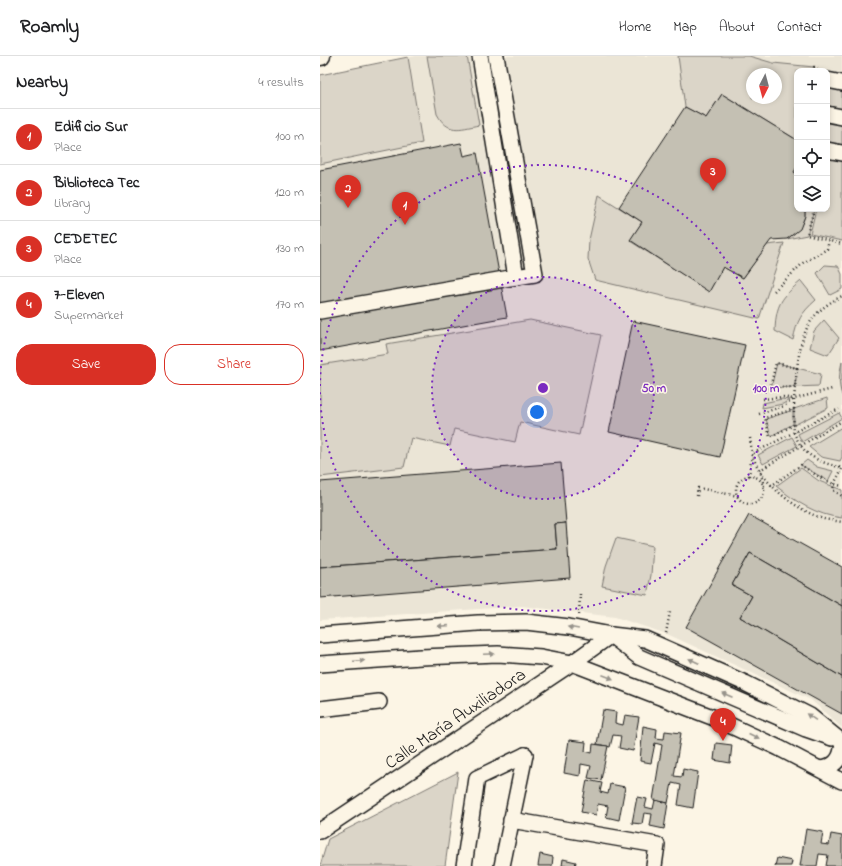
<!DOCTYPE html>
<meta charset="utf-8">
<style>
body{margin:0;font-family:"Indie Flower",sans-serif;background:#f2f2f2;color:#202124}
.controls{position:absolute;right:12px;top:12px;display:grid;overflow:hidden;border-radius:8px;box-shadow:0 2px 6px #0003}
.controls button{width:36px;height:36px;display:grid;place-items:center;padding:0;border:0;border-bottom:1px solid #e0e0e0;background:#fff;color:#202124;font:20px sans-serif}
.compass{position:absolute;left:426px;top:12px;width:36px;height:36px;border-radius:50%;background:#fff;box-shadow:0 2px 6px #0003;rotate:186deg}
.you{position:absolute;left:217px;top:356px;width:14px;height:14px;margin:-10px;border:3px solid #fff;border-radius:50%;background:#1a73e8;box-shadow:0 0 0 6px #1a73e833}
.badge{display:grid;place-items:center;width:26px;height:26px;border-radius:50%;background:#d93025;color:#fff;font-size:13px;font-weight:700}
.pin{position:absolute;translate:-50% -33px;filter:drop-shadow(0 1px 2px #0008)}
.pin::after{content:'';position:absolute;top:21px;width:14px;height:12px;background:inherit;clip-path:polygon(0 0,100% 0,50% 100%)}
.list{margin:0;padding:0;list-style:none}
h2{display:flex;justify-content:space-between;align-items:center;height:52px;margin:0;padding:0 16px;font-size:17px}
h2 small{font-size:13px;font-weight:400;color:#757577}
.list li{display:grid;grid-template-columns:26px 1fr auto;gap:12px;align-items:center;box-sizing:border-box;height:56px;padding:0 16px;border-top:1px solid #e0e0e0}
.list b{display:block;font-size:15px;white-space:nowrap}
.list p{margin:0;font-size:13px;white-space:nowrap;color:#757577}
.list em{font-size:13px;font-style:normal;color:#757577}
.actions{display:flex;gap:8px;padding:12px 16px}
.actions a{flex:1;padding:9px 0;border:1px solid #d93025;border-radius:16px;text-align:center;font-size:14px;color:#d93025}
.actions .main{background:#d93025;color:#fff}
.icon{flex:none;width:22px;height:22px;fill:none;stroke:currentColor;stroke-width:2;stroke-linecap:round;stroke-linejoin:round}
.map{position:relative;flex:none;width:522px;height:810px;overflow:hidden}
header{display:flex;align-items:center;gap:24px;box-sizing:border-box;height:56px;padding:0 20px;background:#fff;border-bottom:1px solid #e0e0e0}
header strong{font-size:19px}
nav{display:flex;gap:22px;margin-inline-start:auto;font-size:14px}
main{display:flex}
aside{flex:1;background:#fff}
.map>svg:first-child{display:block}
</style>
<header>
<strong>Roamly</strong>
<nav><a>Home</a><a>Map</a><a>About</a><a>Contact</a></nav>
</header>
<main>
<aside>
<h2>Nearby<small>4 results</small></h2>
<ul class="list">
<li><span class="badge">1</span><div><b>Edificio Sur</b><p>Place</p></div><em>100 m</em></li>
<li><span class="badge">2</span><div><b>Biblioteca Tec</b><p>Library</p></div><em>120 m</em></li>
<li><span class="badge">3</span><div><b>CEDETEC</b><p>Place</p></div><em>130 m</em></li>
<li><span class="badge">4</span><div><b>7-Eleven</b><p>Supermarket</p></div><em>170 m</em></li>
</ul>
<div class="actions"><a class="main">Save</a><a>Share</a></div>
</aside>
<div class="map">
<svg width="522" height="810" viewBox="0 0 522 810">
<rect width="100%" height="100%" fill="#fcf5e5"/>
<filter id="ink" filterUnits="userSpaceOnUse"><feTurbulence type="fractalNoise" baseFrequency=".025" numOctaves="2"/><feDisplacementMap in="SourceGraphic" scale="8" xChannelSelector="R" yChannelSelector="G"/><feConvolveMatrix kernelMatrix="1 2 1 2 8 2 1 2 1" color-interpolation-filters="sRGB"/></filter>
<g filter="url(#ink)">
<!-- built -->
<path fill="#ebe5d6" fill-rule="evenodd" d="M 96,0 L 522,0 L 522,672 L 491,644 L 347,578 L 295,561 L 202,550 L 0,564 L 0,19 ZM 477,15 L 507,15 L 507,153 L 477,153 ZM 432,18 L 456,18 L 456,42 L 432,42 Z"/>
<!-- green -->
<g fill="#dbd5c8" stroke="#7c7872" fill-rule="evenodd">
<path d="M 107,0 L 147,0 L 159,69 C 139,73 128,78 117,58 Z"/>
<path d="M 358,0 L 429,0 L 453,7 L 494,11 L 493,15 L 477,15 L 477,84 L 402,38 L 386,62 L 365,51 ZM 432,18 L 456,18 L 456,42 L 432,42 Z"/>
<polygon points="88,1 102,87 0,108 0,19"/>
<polygon points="507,19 522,23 522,185 490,178 496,153 507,153 507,113 510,99 507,96"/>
<polygon points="279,139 322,166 310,185 389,235 403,211 423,222 447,189 464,187 439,263 275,224 268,203 269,184"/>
<path d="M 485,153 L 494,153 L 487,179 L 467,183 C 478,175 486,167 485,153 Z"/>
<polygon points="505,209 518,210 522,218 522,233 510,239 497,217"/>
<path d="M 481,225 L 496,244 C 481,257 477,265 473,284 L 455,275 C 456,248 461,242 481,225 Z"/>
<polygon points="210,264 281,279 259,379 200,366 195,386 134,373 130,390 91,382 84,411 0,421 0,309 68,298 66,288"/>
<polygon points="504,264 519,282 508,299 490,292 494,275"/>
<path d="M 522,306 L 522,339 C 518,328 519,318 522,306 Z"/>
<polygon points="457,307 501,318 499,330 475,331 476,322 474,331 451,332"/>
<polygon points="507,342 508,352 474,369 474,353"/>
<polygon points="462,343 469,344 463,348 442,352 443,347"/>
<polygon points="473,354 473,368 451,380 446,363"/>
<polygon points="519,357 522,362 482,386 478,378"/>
<polygon points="522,371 522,401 520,405 501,401 489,391"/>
<polygon points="472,381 477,390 443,408 438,399"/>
<polygon points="487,404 497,411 513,415 508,425 481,409"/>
<path d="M 481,412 L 499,425 L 522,434 L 522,462 C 496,459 476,446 456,430 Z"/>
<polygon points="296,482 333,490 331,519 327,539 282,530 286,510"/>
<polygon points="138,716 125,810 0,810 8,783"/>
</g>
<!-- building -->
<g fill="#c4c0b3" stroke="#1c1c1c">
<polygon points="402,38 477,84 477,111 474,116 477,119 477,153 485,153 485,160 480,173 467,183 451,184 423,222 403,211 389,236 310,184 322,166 299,151 365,51 386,62"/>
<polygon points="141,87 144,100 157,97 187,261 0,295 0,114"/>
<polygon points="313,265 425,289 400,401 289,376"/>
<polygon points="241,407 246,467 235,468 237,493 0,511 0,426"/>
<polygon points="429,459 522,511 522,550 430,497 412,529 432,540 420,561 522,621 522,658 366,571"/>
<polygon points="246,467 250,522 0,542 0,511 237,493 235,468"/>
<polygon points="430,497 522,550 522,621 420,561 432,540 412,529"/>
<polygon points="283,654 296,656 295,667 303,669 305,659 319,661 313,695 299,692 301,680 293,679 290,691 277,688"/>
<polygon points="323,670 337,673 336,682 344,683 345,675 361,677 354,720 362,721 363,713 378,716 373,752 358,749 361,729 352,727 348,747 333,744 342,689 335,687 331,707 320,705"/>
<polygon points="249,684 266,686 265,695 272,697 273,688 288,690 281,724 268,722 271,710 261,708 260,720 244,717"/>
<polygon points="396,687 412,689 410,707 394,704"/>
<polygon points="267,724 282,727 280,736 288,738 290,728 305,731 299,764 286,761 288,750 278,748 276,759 261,756"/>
<polygon points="317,741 327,743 325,751 333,753 335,744 348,747 344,773 330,770 332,758 324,757 322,768 312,767"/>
<polygon points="486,773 503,776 501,788 509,789 511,778 522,780 522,810 506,810 508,799 499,798 497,810 480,810"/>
<polygon points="220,798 233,801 232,810 218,810"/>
<polygon points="457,802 472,805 471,810 455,810"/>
<polygon points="243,803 256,806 255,810 242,810"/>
</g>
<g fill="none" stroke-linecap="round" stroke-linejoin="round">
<!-- minor casing -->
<g stroke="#1c1c1c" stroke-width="18">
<g id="minor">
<polyline points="176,0 215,218 196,221"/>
<polyline points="507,24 522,27"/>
<polyline points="507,58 522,61"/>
<polyline points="507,94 522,97"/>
<polyline points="0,255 196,221 160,0"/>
<polyline points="0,579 158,567 206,566 249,571 291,579 325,583 425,627 490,660 522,686"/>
<polyline points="292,580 319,601 486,673 512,682"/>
<polyline points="0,608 101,601 178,598 221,601 252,607 392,661 459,692 522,725"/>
<polyline points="0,653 59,646"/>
<path d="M 500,713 C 513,711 520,705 522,693"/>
<polyline points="191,764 337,789 334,810"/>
<polyline points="0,775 252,607 291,579"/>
<polyline points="144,810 157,722 205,699"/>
<polyline points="182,810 205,699"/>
</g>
</g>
<!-- major casing -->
<g stroke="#1c1c1c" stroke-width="21">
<polyline id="major" points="0,0 1,0"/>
</g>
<!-- path -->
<g stroke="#1c1c1c" stroke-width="2.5" stroke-dasharray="1 3" stroke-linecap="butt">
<polyline points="493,15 494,11 498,12"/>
<polyline points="494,153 487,179 522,188"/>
<polyline points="454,235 483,207 507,193 509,185"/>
<path d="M 477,312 C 482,276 488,257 522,240"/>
<polyline points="443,343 463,341 473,343"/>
<polyline points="474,353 474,343 477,312 456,307 450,332 475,331"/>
<polyline points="439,358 464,350 474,343 512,333"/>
<path d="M 474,369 L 450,381 L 445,362 L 474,353 C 474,360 473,368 474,375 C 474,378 476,381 477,383 C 486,402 503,407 522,412"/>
<path d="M 430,382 C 431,387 431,392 432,397 C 439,426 476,454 504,463 C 510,464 516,465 522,466"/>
<polyline points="522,413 514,428 513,434 522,440"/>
<polyline points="429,420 432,398 519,353"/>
<circle cx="430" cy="434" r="14"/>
<polyline points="444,430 440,414 522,365"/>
<path d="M 451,430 L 481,409 C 494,418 507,427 522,430"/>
<polyline points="377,440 378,432 418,440"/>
<polyline points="259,559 260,538"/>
<polyline points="346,577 350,556"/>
</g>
<!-- minor -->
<use href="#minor" stroke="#fcf5e5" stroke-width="15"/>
<!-- major -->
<use href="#major" stroke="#fcf5e5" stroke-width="18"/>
</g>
<!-- one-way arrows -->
<defs><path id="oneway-solid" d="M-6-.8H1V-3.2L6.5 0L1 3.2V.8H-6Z"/></defs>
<g fill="#97938b">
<use href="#oneway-solid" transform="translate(123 570) rotate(176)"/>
<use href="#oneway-solid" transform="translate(253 572) rotate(-170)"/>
<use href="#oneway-solid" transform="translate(169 598) rotate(-2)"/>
<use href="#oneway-solid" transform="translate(39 605) rotate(-4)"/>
<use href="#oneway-solid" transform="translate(374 605) rotate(-156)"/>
<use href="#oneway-solid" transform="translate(288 621) rotate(21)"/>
<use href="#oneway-solid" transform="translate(407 639) rotate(-157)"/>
<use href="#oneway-solid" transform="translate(491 661) rotate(-146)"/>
<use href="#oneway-solid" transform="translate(434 680) rotate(25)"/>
</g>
</g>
<!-- distance rings -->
<circle cx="223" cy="332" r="111" fill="#7b2cbf" fill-opacity=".12"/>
<g fill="none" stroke="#7b2cbf" stroke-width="2" stroke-dasharray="2 4">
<circle cx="223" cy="332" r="111"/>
<path d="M0 330A223 223 0 1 1 0 334"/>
</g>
<g text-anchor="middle" stroke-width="3" stroke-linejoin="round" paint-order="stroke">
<!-- street labels -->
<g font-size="18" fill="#1c1c1c" stroke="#fcf5e5">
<text transform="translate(135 662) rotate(-34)" y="6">Calle María Auxiliadora</text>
</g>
</g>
<circle cx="223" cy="332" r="6" fill="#7b2cbf" stroke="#fcf5e5" stroke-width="2"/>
<g font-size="12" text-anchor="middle" font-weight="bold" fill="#7b2cbf" stroke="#fcf5e5" stroke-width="3" stroke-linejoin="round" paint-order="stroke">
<text x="334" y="336">50 m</text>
<text x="446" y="336">100 m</text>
</g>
</svg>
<div class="controls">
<button>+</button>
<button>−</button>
<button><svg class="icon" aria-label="locate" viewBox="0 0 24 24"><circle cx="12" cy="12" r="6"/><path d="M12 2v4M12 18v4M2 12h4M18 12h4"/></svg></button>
<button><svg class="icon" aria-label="layers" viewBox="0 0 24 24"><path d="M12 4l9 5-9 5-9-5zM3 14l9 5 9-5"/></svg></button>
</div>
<svg class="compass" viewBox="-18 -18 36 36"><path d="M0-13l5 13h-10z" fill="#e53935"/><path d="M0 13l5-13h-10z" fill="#757577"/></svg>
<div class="you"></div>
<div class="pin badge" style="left:85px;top:169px">1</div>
<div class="pin badge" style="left:28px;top:152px">2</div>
<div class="pin badge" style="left:393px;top:135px">3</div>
<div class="pin badge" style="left:403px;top:685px">4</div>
</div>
</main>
